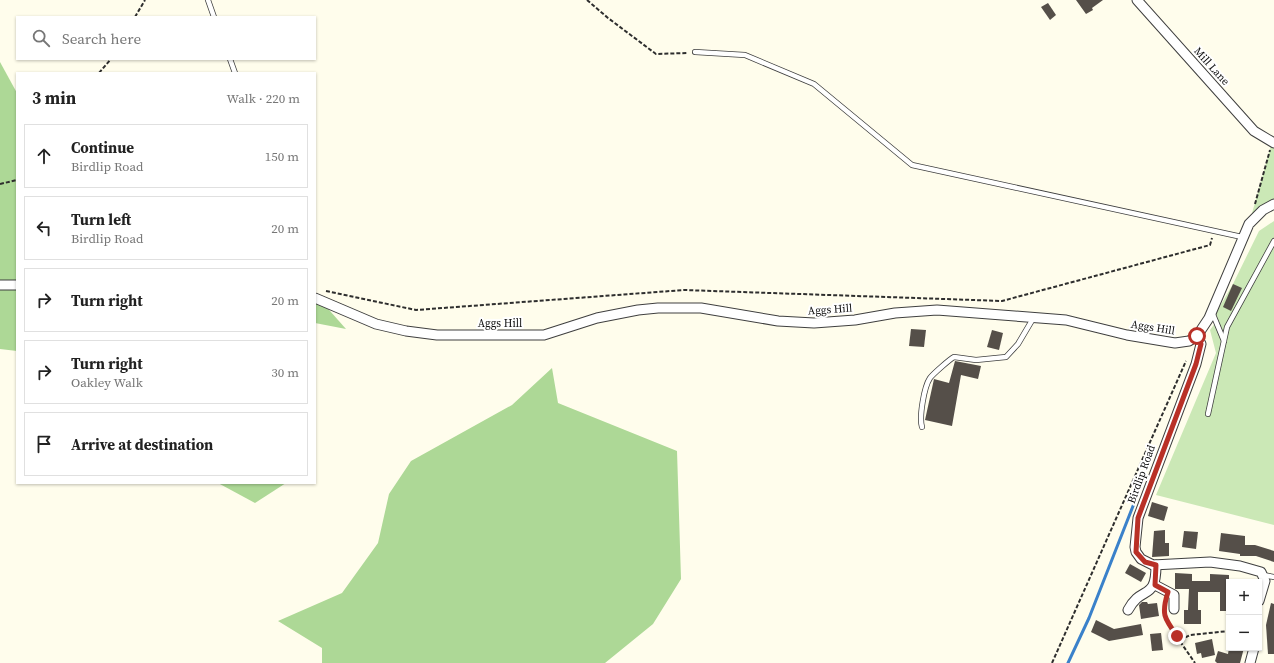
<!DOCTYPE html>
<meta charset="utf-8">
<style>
body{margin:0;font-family:"Source Serif 4",serif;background:#f2f2f2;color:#222}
.controls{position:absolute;right:12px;bottom:12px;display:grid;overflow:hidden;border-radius:0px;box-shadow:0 1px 3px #0004}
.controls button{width:36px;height:36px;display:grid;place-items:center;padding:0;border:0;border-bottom:1px solid #e0e0e0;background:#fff;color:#222;font:20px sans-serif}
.stop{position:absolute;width:12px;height:12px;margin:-9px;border:3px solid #b93027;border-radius:50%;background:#fff}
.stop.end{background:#b93027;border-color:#fff;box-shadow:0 1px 4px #0008}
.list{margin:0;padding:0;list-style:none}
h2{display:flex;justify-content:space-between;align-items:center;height:52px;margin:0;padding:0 16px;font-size:17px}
h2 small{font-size:13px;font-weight:400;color:#767676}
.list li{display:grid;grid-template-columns:26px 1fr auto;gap:12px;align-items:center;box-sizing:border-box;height:64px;margin:0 8px 8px;padding:0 8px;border:1px solid #e0e0e0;border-radius:0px}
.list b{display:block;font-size:15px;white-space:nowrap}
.list p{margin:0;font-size:13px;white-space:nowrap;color:#767676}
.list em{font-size:13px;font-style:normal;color:#767676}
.icon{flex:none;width:22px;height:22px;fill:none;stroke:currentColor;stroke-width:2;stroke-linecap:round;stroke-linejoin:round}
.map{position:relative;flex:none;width:1274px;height:663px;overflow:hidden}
.search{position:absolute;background:#fff;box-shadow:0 1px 3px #0004;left:16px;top:16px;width:300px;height:44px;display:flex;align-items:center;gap:10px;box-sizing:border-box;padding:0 14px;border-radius:0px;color:#767676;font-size:15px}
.panel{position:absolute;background:#fff;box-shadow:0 1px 3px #0004;left:16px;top:72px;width:300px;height:412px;border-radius:0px}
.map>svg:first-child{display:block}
</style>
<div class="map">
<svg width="1274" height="663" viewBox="0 0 1274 663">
<rect width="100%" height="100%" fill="#fffdec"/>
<!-- green -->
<g fill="#cbe8b6">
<polygon points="1272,142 1274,143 1274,204 1249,224"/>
<polygon points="1274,221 1274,525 1156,495 1216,353 1210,330 1216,322 1219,323 1216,313 1233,284 1259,231"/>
</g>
<!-- forest -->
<g fill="#add896">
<polygon points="0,62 17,93 17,351 0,349"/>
<polygon points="315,294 346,329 315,323"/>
<polygon points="552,368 558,403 677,451 681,579 653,624 605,663 322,663 322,648 278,621 342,593 378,543 389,494 411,461 512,405"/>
<polygon points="218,483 286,483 255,503"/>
</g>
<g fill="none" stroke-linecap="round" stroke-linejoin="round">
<!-- stream -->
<polyline stroke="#3a81ca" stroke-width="3" points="1068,663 1089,618 1135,501"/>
</g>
<!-- building -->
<g fill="#554f49">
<polygon points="1076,0 1103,0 1092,8 1093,10 1086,14"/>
<polygon points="1048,3 1056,15 1050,20 1041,7"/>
<polygon points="1233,284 1242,288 1231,311 1223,307"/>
<polygon points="911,329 926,330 924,347 909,346"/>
<polygon points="992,330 1003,333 999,350 987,347"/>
<polygon points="955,361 981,366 978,379 961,375 952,426 925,420 934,379 949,383"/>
<polygon points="1152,502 1168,507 1164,521 1148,516"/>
<polygon points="1165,530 1165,543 1169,543 1169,556 1152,557 1154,531"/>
<polygon points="1184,531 1198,532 1196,549 1182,547"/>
<polygon points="1221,533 1245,536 1245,545 1255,545 1274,551 1274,562 1256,556 1240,556 1240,554 1219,551"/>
<polygon points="1130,564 1146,573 1141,582 1125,573"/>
<polygon points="1175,573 1192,574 1192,581 1210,581 1210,574 1229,575 1229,611 1220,611 1220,592 1198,592 1198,610 1201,610 1201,624 1184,624 1184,610 1188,610 1189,589 1175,589"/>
<polygon points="1142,602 1147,602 1148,604 1157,603 1159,616 1141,619 1139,605"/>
<polygon points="1271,603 1274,604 1274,654 1268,654 1266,625"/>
<polygon points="1096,620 1114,629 1141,624 1143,635 1109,641 1091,632"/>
<polygon points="1161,633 1163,650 1152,651 1150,634"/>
<polygon points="1212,639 1215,655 1202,658 1201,653 1197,654 1195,643"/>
<polygon points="1229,648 1244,648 1240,663 1217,663 1215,661 1218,651 1228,654"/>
</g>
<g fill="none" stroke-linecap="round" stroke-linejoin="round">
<!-- lane casing -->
<g stroke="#3f3f3f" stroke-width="6">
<g id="lane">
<polyline points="208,0 214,17"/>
<polyline points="695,52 745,55 814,84 912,165 1242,237"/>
<polyline points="230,59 235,73"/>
<polyline points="1212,312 1224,341"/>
<polyline points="1208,414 1227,327 1274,241"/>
<path d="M 922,427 C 919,417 924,387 930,378 C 933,374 950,359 954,357 L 976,360 L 1006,357 L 1018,344 L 1034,317"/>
<polyline points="1263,575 1274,577"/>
</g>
</g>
<!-- street casing -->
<g stroke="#3f3f3f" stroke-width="11">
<g id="street">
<polyline points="1137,0 1254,131 1274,143"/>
<polyline points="0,285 17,285"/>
<polyline points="315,298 376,324 406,331 437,335 544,335 597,318 638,310 658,308 701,308 778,321 814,323 855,320 895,313 937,310 1066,320 1127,335 1175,343 1189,341 1197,336 1209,318 1249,224 1263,210 1274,204"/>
<polyline points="1197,336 1201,344 1196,364 1138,518 1135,547 1136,552 1141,559 1153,565 1210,562 1240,566 1261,572 1265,581 1259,601"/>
<polyline points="1155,585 1174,595 1174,609"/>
<path d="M 1128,610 C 1142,584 1156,602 1156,565"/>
<polyline points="1250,663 1254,648"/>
</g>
</g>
<!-- path -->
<g stroke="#2e2e2e" stroke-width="2" stroke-dasharray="4 2" stroke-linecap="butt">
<polyline points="587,0 608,18 656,54 688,53"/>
<polyline points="135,17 145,0"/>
<polyline points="99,73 111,59"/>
<polyline points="0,184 17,180"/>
<polyline points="1255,204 1270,150"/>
<polyline points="326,291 416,310 684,290 1002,301 1210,245 1212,238"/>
<polyline points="1164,610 1168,624 1195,663"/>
<polyline points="1180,640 1190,635 1229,631"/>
<polyline points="1052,663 1186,361"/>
</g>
<!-- lane -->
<use href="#lane" stroke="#fff" stroke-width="4.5"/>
<!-- street -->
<use href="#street" stroke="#fff" stroke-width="9"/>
</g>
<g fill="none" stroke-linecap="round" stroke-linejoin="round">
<!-- route -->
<path stroke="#b93027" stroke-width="5" d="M 1177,636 C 1164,618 1161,614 1168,592 L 1155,585 L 1156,565 L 1145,562 L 1136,552 L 1138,518 L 1196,364 L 1201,344 L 1197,336"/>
</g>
<g text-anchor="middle" stroke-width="4" stroke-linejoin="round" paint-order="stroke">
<!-- street labels -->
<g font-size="11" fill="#0c0c0c" stroke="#fff">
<text transform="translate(1212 66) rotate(48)" y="4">Mill Lane</text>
<text transform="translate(830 309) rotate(-4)" y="4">Aggs Hill</text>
<text x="500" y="327">Aggs Hill</text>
<text transform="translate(1153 327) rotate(9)" y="4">Aggs Hill</text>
<text transform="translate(1141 474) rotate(-70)" y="4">Birdlip Road</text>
</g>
</g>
</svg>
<div class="controls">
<button>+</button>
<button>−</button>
</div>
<div class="stop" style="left:1197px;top:336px"></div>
<div class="stop end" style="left:1177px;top:636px"></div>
<div class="search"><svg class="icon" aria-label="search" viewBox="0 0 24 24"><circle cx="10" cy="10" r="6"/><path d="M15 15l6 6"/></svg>Search here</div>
<section class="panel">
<h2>3 min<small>Walk · 220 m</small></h2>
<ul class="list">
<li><svg class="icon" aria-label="ahead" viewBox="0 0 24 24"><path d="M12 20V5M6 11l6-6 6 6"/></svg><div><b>Continue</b><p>Birdlip Road</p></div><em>150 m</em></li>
<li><svg class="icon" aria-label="left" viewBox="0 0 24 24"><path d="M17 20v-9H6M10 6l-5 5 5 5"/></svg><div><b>Turn left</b><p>Birdlip Road</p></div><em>20 m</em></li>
<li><svg class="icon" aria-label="right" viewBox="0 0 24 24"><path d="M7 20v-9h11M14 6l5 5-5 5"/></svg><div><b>Turn right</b></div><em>20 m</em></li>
<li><svg class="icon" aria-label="right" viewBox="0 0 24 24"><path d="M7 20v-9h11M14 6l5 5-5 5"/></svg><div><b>Turn right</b><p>Oakley Walk</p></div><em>30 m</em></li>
<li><svg class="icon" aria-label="arrive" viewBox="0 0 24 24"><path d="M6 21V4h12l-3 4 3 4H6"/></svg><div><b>Arrive at destination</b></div></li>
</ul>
</section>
</div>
